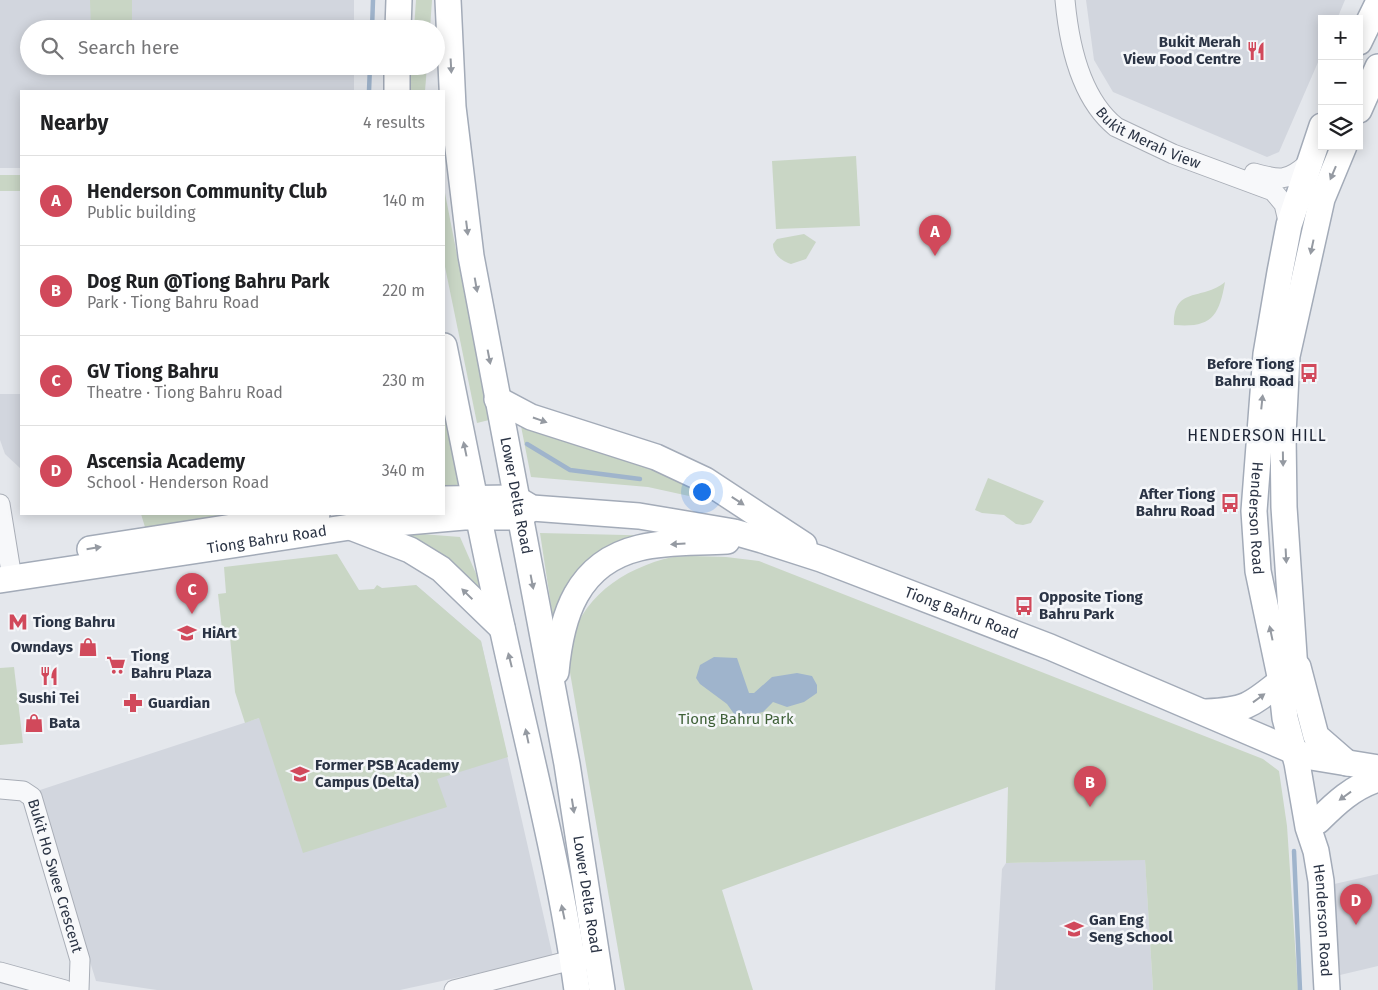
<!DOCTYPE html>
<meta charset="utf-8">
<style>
body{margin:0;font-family:"Fira Sans",sans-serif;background:#f6f6f6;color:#202124}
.controls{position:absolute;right:15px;top:15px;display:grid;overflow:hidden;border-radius:0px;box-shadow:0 2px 12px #0003}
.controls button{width:45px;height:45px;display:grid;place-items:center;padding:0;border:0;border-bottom:1px solid #e0e0e0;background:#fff;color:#202124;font:25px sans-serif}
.you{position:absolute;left:701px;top:491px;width:18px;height:18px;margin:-12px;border:4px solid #fff;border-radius:50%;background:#1a73e8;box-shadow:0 0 0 8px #1a73e833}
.badge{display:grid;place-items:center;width:32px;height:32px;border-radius:50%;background:#d1495b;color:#fff;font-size:16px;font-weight:700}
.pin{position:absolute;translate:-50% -41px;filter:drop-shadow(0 1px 2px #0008)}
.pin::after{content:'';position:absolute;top:26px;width:18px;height:15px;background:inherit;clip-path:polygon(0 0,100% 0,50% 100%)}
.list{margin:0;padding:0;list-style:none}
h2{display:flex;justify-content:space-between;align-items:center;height:65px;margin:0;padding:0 20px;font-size:21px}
h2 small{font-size:16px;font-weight:400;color:#757577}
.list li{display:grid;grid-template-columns:32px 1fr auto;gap:15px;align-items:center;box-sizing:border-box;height:90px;padding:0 20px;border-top:1px solid #e0e0e0}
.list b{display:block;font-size:19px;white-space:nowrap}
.list p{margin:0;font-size:16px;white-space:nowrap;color:#757577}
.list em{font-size:16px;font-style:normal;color:#757577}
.icon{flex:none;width:28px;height:28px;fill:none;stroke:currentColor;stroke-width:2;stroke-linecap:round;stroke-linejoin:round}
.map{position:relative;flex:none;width:1378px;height:990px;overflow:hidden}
.search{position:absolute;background:#fff;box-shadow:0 2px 12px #0003;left:20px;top:20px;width:425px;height:55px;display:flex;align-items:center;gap:12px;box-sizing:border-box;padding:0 18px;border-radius:28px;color:#757577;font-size:19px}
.panel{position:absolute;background:#fff;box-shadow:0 2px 12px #0003;left:20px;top:90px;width:425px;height:425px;border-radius:0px}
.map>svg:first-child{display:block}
</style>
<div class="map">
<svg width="1378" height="990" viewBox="0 0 1378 990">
<rect width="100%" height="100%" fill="#e4e7ec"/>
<!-- built -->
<g fill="#d2d6de">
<polygon points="0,0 354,0 354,29 29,29 29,66 354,66 354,91 21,91 21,168 0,168"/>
<polygon points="1086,0 1345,0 1337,19 1322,19 1322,53 1279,152 1267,157 1113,92 1094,60"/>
<polygon points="0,394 21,394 21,469 5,454 0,440"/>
<polygon points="416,585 481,641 553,957 400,990 157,990 96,981 37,791 259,718"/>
<polygon points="1145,859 1153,990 995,990 1002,869 1006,863"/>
<polygon points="1378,874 1378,966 1340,975 1330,885"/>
</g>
<!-- green -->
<g fill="#c9d6c5">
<polygon points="90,0 132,0 132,29 91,29"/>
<polygon points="416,0 432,0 430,29 414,29"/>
<polygon points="411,66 427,66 425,91 409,91"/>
<polygon points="856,156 860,226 776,229 772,161"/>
<rect x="0" y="175" width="21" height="16"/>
<polygon points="444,188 489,420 477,423 444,262"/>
<path d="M 804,234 L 816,242 L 806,259 L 791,264 C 781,261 773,254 773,244 L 777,239 Z"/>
<path d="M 1225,282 C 1219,317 1211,328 1174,325 C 1173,286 1202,301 1225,282 Z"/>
<polygon points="444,378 467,483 444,487"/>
<polygon points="520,421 651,465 730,505 648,487 531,477"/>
<polygon points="988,478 1044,501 1031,523 1023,525 1016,524 1004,515 982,513 975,510"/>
<polygon points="141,514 291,514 148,537"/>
<polygon points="383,531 460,537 488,601"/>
<polygon points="540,533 711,537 602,564 554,625"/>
<polygon points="337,554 359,590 374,589 377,585 382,588 416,585 481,641 508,757 437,779 447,807 303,853 259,718 245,723 235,692 230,637 223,638 218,594 226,593 224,567"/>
<path d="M 726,557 L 759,561 L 1263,759 L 1279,771 L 1287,826 L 1298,990 L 1153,990 L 1145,860 L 1006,863 L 1008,787 L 722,890 L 753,990 L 625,990 L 568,661 C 572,606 614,573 664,559 C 683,554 707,557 726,557 Z"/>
<polygon points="14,667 23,743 0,745 0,668"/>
</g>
<!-- water -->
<polygon fill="#9fb4cc" points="714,657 737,658 749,693 754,693 772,677 797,673 812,676 817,685 817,693 804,702 787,707 773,702 763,712 737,718 727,704 700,684 696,678 700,665"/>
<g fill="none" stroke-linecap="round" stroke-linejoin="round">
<!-- stream -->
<g stroke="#9fb4cc" stroke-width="4.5">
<polyline points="372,29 373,0"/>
<polyline points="369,91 370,66"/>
<polyline points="527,444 570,470 640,479"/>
<polyline points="1294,851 1300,990"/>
</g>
<!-- minor casing -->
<g stroke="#a9aeb7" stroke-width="21">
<g id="minor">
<path id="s1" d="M 1065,0 C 1069,44 1080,98 1116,127 L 1173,154 L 1273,191 L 1284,204 L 1289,225"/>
<path d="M 1254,173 C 1279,180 1287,182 1307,164"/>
<polyline points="0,504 12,578"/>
<path id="s2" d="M 0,789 L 23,791 L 32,797 L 80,960 L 79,990"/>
<polyline points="0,972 65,990"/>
<polyline points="454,990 584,957"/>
</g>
</g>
<!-- major casing -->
<g stroke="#a3abb8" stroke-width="28">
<g id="major">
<path id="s3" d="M 448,0 L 453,107 L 471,256 L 567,764 L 602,990"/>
<polyline points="398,29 399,0"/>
<polyline points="1359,42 1378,3"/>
<polyline points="397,91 397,66"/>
<polyline points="1359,110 1378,67"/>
<path id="s4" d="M 1322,126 L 1289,225 L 1280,272 L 1266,354 L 1254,511 L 1258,571 L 1281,681 L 1285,718 L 1297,763 L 1308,827 L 1316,851 L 1321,881 L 1327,990"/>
<path d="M 444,346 C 463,439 481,534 502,627 C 528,748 560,868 577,990"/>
<polyline points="497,399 531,417 656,457 705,480 804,545"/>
<path id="s5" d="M 444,499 L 515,498 L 532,508 L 639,516 L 734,532 L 762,540 L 821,559 L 1050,647 L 1305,756 L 1378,768"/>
<polyline points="353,528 410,550 441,569 502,628"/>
<polyline points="90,549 317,514"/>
<path id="s6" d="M 0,580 L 350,527 L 464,517 L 519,517 L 532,508"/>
<polyline points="1298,667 1316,736 1347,763"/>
<path d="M 556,672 C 561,616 577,563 639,548 C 667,541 698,543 727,541"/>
<polyline points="1296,685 1284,507 1283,434 1287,356 1322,199 1344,146"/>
<path d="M 1206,712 C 1246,710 1250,706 1281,681"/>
<path d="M 1318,821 C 1336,803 1353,787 1378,779"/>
</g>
</g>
<!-- minor -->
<use href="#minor" stroke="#f7f8fa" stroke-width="19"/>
<!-- major -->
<use href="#major" stroke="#fff" stroke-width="25"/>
</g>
<!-- one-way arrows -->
<defs><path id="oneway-solid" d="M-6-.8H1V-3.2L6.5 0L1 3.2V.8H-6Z" transform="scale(1.25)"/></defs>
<g fill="#959aa2">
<use href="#oneway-solid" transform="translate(451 66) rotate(87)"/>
<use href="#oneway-solid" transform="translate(1333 173) rotate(113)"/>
<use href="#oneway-solid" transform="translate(467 228) rotate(83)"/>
<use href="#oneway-solid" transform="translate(1312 247) rotate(102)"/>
<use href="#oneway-solid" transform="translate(476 285) rotate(80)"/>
<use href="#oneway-solid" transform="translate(489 357) rotate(79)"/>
<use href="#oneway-solid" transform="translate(1262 402) rotate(-84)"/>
<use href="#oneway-solid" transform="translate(540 420) rotate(19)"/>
<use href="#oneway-solid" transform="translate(465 449) rotate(-102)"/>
<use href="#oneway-solid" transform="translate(1283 459) rotate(89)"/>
<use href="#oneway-solid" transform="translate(738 501) rotate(33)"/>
<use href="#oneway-solid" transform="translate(678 544) rotate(177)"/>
<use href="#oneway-solid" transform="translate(94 548) rotate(-9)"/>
<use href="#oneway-solid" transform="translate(1286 556) rotate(87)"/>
<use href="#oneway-solid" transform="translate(532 582) rotate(79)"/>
<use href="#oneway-solid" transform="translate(467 594) rotate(-136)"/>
<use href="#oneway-solid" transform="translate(1271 633) rotate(-102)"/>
<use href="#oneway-solid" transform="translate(510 660) rotate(-104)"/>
<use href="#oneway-solid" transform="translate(1259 698) rotate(-36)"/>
<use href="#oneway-solid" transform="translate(527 736) rotate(-102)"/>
<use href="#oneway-solid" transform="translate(1345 796) rotate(144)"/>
<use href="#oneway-solid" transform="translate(573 806) rotate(81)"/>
<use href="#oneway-solid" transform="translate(563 912) rotate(-102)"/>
</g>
<!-- icons -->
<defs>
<g id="restaurant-bare" transform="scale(1.5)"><path d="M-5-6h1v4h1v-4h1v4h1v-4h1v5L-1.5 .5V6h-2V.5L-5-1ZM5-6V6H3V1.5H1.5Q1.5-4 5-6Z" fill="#d1495b" stroke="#f4f6f9" stroke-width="2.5" paint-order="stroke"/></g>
<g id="bus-bare" transform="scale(1.5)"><path d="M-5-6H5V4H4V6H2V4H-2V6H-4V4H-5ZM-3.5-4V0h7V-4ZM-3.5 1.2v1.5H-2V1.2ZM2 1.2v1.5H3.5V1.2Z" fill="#d1495b" stroke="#f4f6f9" stroke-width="2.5" paint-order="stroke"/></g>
<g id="metro-bare" transform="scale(1.5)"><path d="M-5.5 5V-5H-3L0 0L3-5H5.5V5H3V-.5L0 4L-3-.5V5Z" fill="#d1495b" stroke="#f4f6f9" stroke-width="2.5" paint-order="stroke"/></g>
<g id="school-bare" transform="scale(1.5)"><path d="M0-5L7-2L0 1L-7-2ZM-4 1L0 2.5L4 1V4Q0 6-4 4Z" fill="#d1495b" stroke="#f4f6f9" stroke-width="2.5" paint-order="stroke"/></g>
<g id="shop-bare" transform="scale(1.5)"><path d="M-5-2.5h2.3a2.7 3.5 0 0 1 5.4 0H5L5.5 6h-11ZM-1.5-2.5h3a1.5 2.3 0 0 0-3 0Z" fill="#d1495b" stroke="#f4f6f9" stroke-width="2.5" paint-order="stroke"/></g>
<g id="supermarket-bare" transform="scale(1.5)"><path d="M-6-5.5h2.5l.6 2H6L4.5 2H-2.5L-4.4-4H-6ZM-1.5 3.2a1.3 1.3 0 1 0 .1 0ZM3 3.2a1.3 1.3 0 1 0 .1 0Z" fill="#d1495b" stroke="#f4f6f9" stroke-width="2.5" paint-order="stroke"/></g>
<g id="pharmacy-bare" transform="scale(1.5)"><path d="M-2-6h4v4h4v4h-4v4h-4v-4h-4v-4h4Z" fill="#d1495b" stroke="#f4f6f9" stroke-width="2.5" paint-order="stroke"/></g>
<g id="university-bare" transform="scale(1.5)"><path d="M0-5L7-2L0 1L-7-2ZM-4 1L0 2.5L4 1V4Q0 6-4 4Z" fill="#d1495b" stroke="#f4f6f9" stroke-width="2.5" paint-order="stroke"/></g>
</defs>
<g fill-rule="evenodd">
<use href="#restaurant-bare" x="1256" y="51"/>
<use href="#bus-bare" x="1309" y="373"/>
<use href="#bus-bare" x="1230" y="503"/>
<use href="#bus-bare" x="1024" y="606"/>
<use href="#metro-bare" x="18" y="622"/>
<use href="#school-bare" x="187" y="633"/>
<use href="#shop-bare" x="88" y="647"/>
<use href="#supermarket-bare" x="116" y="665"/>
<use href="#restaurant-bare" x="49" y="676"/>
<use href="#pharmacy-bare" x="133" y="703"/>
<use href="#shop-bare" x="34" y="723"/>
<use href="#university-bare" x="300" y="774"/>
<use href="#school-bare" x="1074" y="929"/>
</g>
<g text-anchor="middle" stroke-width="5" stroke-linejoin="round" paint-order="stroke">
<!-- poi labels -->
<g font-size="15" font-weight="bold" fill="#2b3445" stroke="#f4f6f9" text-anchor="start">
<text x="1241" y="47" text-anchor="end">Bukit Merah<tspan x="1241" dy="17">View Food Centre</tspan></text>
<text x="1294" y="369" text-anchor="end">Before Tiong<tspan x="1294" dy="17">Bahru Road</tspan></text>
<text x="1215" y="499" text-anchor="end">After Tiong<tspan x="1215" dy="17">Bahru Road</tspan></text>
<text x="1039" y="602">Opposite Tiong<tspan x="1039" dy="17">Bahru Park</tspan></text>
<text x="33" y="627">Tiong Bahru</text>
<text x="202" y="638">HiArt</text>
<text x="73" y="652" text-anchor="end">Owndays</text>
<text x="131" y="661">Tiong<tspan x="131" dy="17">Bahru Plaza</tspan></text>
<text x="49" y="703" text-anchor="middle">Sushi Tei</text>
<text x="148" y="708">Guardian</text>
<text x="49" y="728">Bata</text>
<text x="315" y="770">Former PSB Academy<tspan x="315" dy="17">Campus (Delta)</tspan></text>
<text x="1089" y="925">Gan Eng<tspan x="1089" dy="17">Seng School</tspan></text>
</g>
<!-- street labels -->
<g font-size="15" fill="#2b3445" stroke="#f4f6f9">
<text dy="5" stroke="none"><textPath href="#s1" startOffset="174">Bukit Merah View</textPath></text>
<text dy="5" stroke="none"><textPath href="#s3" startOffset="501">Lower Delta Road</textPath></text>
<text dy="5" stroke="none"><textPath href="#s4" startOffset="400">Henderson Road</textPath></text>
<text dy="5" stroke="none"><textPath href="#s6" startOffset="270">Tiong Bahru Road</textPath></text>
<text dy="5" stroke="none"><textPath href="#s5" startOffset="536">Tiong Bahru Road</textPath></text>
<text dy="5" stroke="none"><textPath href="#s2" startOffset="116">Bukit Ho Swee Crescent</textPath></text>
<text dy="5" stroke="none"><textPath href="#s3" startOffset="906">Lower Delta Road</textPath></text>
<text dy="5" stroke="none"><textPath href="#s4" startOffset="809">Henderson Road</textPath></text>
</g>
<!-- park labels -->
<g font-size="15" fill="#3f6138" stroke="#f4f6f9">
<text x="736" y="724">Tiong Bahru Park</text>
</g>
<!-- neighbourhood labels -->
<g font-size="16" letter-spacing="1" fill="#1d2536" stroke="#f4f6f9">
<text x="1257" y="441">HENDERSON HILL</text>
</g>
</g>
</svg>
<div class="controls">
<button>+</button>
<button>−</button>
<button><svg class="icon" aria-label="layers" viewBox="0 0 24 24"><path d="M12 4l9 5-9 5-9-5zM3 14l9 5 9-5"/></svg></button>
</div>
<div class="you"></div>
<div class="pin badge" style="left:935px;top:256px">A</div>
<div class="pin badge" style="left:1090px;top:807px">B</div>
<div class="pin badge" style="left:192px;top:614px">C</div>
<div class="pin badge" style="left:1356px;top:925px">D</div>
<div class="search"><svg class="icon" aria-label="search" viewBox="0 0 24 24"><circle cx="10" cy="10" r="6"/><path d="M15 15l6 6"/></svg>Search here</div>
<section class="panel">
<h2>Nearby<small>4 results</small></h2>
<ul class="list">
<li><span class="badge">A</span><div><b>Henderson Community Club</b><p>Public building</p></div><em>140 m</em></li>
<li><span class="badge">B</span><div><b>Dog Run @Tiong Bahru Park</b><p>Park · Tiong Bahru Road</p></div><em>220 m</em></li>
<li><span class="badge">C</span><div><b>GV Tiong Bahru</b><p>Theatre · Tiong Bahru Road</p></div><em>230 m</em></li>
<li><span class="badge">D</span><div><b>Ascensia Academy</b><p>School · Henderson Road</p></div><em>340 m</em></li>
</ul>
</section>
</div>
